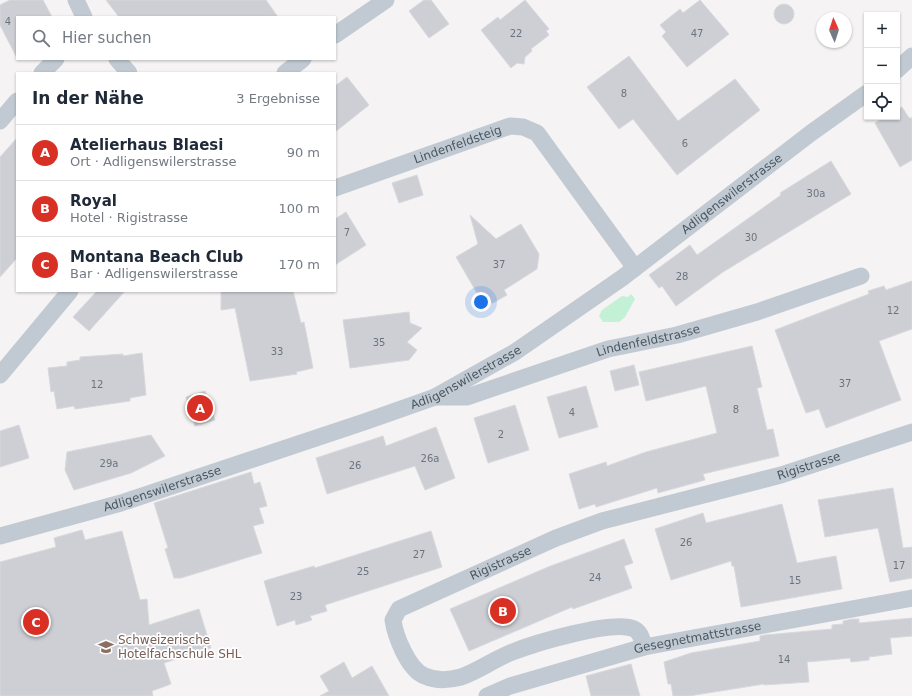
<!DOCTYPE html>
<html lang="de">
<meta charset="utf-8">
<style>
body{margin:0;font-family:"DejaVu Sans",sans-serif;background:#f6f6f7;color:#1f2937}
.controls{position:absolute;right:12px;top:12px;display:grid;overflow:hidden;border-radius:0px;box-shadow:0 1px 3px #0004}
.controls button{width:36px;height:36px;display:grid;place-items:center;padding:0;border:0;border-bottom:1px solid #e0e1e3;background:#fff;color:#1f2937;font:20px sans-serif}
.compass{position:absolute;left:816px;top:12px;width:36px;height:36px;border-radius:50%;background:#fff;box-shadow:0 1px 3px #0004;rotate:357deg}
.you{position:absolute;left:481px;top:302px;width:14px;height:14px;margin:-10px;border:3px solid #fff;border-radius:50%;background:#1a73e8;box-shadow:0 0 0 6px #1a73e833}
.badge{display:grid;place-items:center;width:26px;height:26px;border-radius:50%;background:#d93025;color:#fff;font-size:13px;font-weight:700}
.pin{position:absolute;translate:-50% -50%;border:2px solid #fff;box-shadow:0 1px 4px #0006}
.list{margin:0;padding:0;list-style:none}
h2{display:flex;justify-content:space-between;align-items:center;height:52px;margin:0;padding:0 16px;font-size:17px}
h2 small{font-size:13px;font-weight:400;color:#747a83}
.list li{display:grid;grid-template-columns:26px 1fr auto;gap:12px;align-items:center;box-sizing:border-box;height:56px;padding:0 16px;border-top:1px solid #e0e1e3}
.list b{display:block;font-size:15px;white-space:nowrap}
.list p{margin:0;font-size:13px;white-space:nowrap;color:#747a83}
.list em{font-size:13px;font-style:normal;color:#747a83}
.icon{flex:none;width:22px;height:22px;fill:none;stroke:currentColor;stroke-width:2;stroke-linecap:round;stroke-linejoin:round}
.map{position:relative;flex:none;width:912px;height:696px;overflow:hidden}
.search{position:absolute;background:#fff;box-shadow:0 1px 3px #0004;left:16px;top:16px;width:320px;height:44px;display:flex;align-items:center;gap:10px;box-sizing:border-box;padding:0 14px;border-radius:0px;color:#747a83;font-size:15px}
.panel{position:absolute;background:#fff;box-shadow:0 1px 3px #0004;left:16px;top:72px;width:320px;height:220px;border-radius:0px}
.map>svg:first-child{display:block}
</style>
<div class="map">
<svg width="912" height="696" viewBox="0 0 912 696">
<rect width="100%" height="100%" fill="#f5f3f3"/>
<!-- green -->
<polygon fill="#c3f1d5" points="631,294 635,299 625,317 619,322 603,322 599,316 602,310 622,296 628,297"/>
<!-- building -->
<g fill="#cdcfd5" stroke="#d7d9de">
<polygon points="10,0 43,0 52,17 17,17 17,58 0,25 0,5"/>
<polygon points="106,0 266,0 278,17 119,17"/>
<polygon points="424,0 431,0 449,24 429,38 409,11"/>
<polygon points="525,0 549,29 546,31 549,35 531,49 532,51 525,57 524,64 517,63 511,68 481,30 498,17 500,20"/>
<polygon points="700,0 729,34 687,67 662,36 666,32 660,25 680,9 683,13"/>
<circle cx="784" cy="14" r="10"/>
<polygon points="629,56 678,121 735,79 760,110 677,175 633,119 619,129 587,87"/>
<polygon points="347,77 369,105 335,132 335,86"/>
<polygon points="902,107 909,118 912,118 912,160 900,167 875,123 885,117 897,117 897,110"/>
<polygon points="17,138 17,258 0,277 0,157"/>
<polygon points="831,161 851,194 723,272 676,306 662,286 659,288 649,275 690,245 697,255 781,195 780,193"/>
<polygon points="417,175 423,195 399,203 392,183"/>
<polygon points="346,212 366,245 335,265 335,219"/>
<polygon points="470,215 496,239 521,224 539,254 537,269 504,290 507,295 493,303 475,301 477,293 456,257 478,244"/>
<polygon points="912,281 912,329 879,341 901,400 826,428 819,409 806,413 775,330 869,294 868,291 884,286 886,290"/>
<polygon points="97,291 125,291 89,331 73,317"/>
<polygon points="221,291 293,291 301,323 304,322 313,368 296,372 297,374 250,381 235,308 221,310"/>
<polygon points="409,312 410,323 422,328 407,342 417,350 409,360 350,368 343,320"/>
<polygon points="752,346 762,387 757,388 767,430 773,429 779,456 703,474 705,480 658,493 657,488 596,507 595,504 579,509 569,474 606,462 607,466 646,452 717,433 706,386 646,401 639,372"/>
<polygon points="142,353 146,395 130,398 130,401 75,409 74,406 57,409 54,391 51,392 48,368 67,366 67,362 80,360 80,357 123,354 123,356"/>
<polygon points="634,365 639,385 615,391 610,371"/>
<polygon points="586,386 598,427 559,438 547,397"/>
<polygon points="205,391 215,420 195,426 186,397"/>
<polygon points="515,405 529,450 488,463 474,418"/>
<polygon points="19,425 29,458 0,467 0,431"/>
<polygon points="436,427 455,478 425,490 415,466 327,494 316,458 383,436 386,446"/>
<polygon points="151,435 165,456 131,473 74,490 65,470 67,452"/>
<polygon points="251,472 254,484 260,482 267,506 259,508 264,523 253,526 262,553 181,578 174,578 165,549 168,548 154,503"/>
<polygon points="893,488 903,548 912,547 912,578 890,582 878,528 825,537 818,500"/>
<polygon points="782,504 797,563 836,556 842,589 741,607 734,566 732,566 731,561 671,580 655,529 703,513 706,523"/>
<polygon points="82,530 85,540 122,531 140,600 147,599 149,625 199,609 211,648 164,663 171,684 152,691 153,696 0,696 0,562 56,547 54,538"/>
<polygon points="431,531 442,567 325,605 327,611 310,616 312,620 296,625 295,620 277,626 264,581 314,566 315,568"/>
<polygon points="624,539 633,563 624,566 632,588 573,609 572,607 469,651 450,609 548,567"/>
<polygon points="912,618 912,636 890,638 892,654 869,657 869,660 851,662 850,658 807,662 809,682 764,685 764,684 689,696 673,696 671,684 668,684 664,662 691,653 760,641 760,636 765,635 832,629 832,625 843,624 843,621 852,619 859,619 859,623"/>
<polygon points="344,662 352,678 372,666 389,696 320,696 329,691 320,676"/>
<polygon points="631,664 640,696 591,696 586,676"/>
</g>
<g fill="none" stroke-linecap="round" stroke-linejoin="round">
<!-- street -->
<g stroke="#c1cad2" stroke-width="17">
<polyline points="76,0 84,17"/>
<polyline points="335,35 386,0"/>
<polyline points="117,59 129,73"/>
<polyline points="897,70 912,56"/>
<polyline points="42,73 56,59"/>
<polyline points="285,73 303,59"/>
<polyline points="0,121 17,101"/>
<path id="s1" d="M 335,188 L 510,126 L 523,127 L 537,133 L 635,268"/>
<polyline points="0,375 70,291"/>
<path id="s2" d="M 435,397 L 467,397 L 608,349 L 677,335 L 757,312 L 861,276"/>
<path id="s3" d="M 0,536 L 121,503 L 367,421 L 435,397 L 515,352 L 622,278 L 811,133 L 867,93"/>
<path id="s4" d="M 644,647 C 642,640 641,632 634,629 C 614,619 532,644 510,653 C 493,660 478,671 461,677 C 450,680 436,681 425,676 C 408,670 395,635 393,620 L 399,609 L 556,538 L 602,521 L 781,475 L 912,432"/>
<path id="s5" d="M 487,696 L 510,686 L 644,647 L 912,598"/>
</g>
</g>
<!-- icons -->
<defs>
<g id="university-bare" transform="scale(1.2)"><path d="M0-5L7-2L0 1L-7-2ZM-4 1L0 2.5L4 1V4Q0 6-4 4Z" fill="#8d6e63" stroke="#fff" stroke-width="2.5" paint-order="stroke"/></g>
</defs>
<g fill-rule="evenodd">
<use href="#university-bare" x="106" y="647"/>
</g>
<g text-anchor="middle" stroke-width="3.5" stroke-linejoin="round" paint-order="stroke">
<!-- number labels -->
<g font-size="10" fill="#6b747e">
<text x="8" y="25">4</text>
<text x="516" y="37">22</text>
<text x="697" y="37">47</text>
<text x="624" y="97">8</text>
<text x="685" y="147">6</text>
<text x="816" y="197">30a</text>
<text x="347" y="236">7</text>
<text x="751" y="241">30</text>
<text x="499" y="268">37</text>
<text x="682" y="280">28</text>
<text x="893" y="314">12</text>
<text x="379" y="346">35</text>
<text x="277" y="355">33</text>
<text x="845" y="387">37</text>
<text x="97" y="388">12</text>
<text x="736" y="413">8</text>
<text x="572" y="416">4</text>
<text x="501" y="438">2</text>
<text x="430" y="462">26a</text>
<text x="109" y="467">29a</text>
<text x="355" y="469">26</text>
<text x="686" y="546">26</text>
<text x="419" y="558">27</text>
<text x="899" y="569">17</text>
<text x="363" y="575">25</text>
<text x="595" y="581">24</text>
<text x="795" y="584">15</text>
<text x="296" y="600">23</text>
<text x="784" y="663">14</text>
</g>
<!-- street labels -->
<g font-size="12" fill="#4a5661" stroke="#fff">
<text dy="4" stroke="none"><textPath href="#s1" startOffset="130">Lindenfeldsteig</textPath></text>
<text dy="4" stroke="none"><textPath href="#s3" startOffset="817">Adligenswilerstrasse</textPath></text>
<text dy="4" stroke="none"><textPath href="#s2" startOffset="222">Lindenfeldstrasse</textPath></text>
<text dy="4" stroke="none"><textPath href="#s3" startOffset="493">Adligenswilerstrasse</textPath></text>
<text dy="4" stroke="none"><textPath href="#s4" startOffset="755">Rigistrasse</textPath></text>
<text dy="4" stroke="none"><textPath href="#s3" startOffset="169">Adligenswilerstrasse</textPath></text>
<text dy="4" stroke="none"><textPath href="#s4" startOffset="431">Rigistrasse</textPath></text>
<text dy="4" stroke="none"><textPath href="#s5" startOffset="219">Gesegnetmattstrasse</textPath></text>
</g>
<!-- education labels -->
<g font-size="12" fill="#785e54" stroke="#fff" text-anchor="start">
<text x="118" y="644">Schweizerische<tspan x="118" dy="14">Hotelfachschule SHL</tspan></text>
</g>
</g>
</svg>
<div class="controls">
<button>+</button>
<button>−</button>
<button><svg class="icon" aria-label="locate" viewBox="0 0 24 24"><circle cx="12" cy="12" r="6"/><path d="M12 2v4M12 18v4M2 12h4M18 12h4"/></svg></button>
</div>
<svg class="compass" viewBox="-18 -18 36 36"><path d="M0-13l5 13h-10z" fill="#e53935"/><path d="M0 13l5-13h-10z" fill="#747a83"/></svg>
<div class="you"></div>
<div class="pin badge" style="left:200px;top:408px">A</div>
<div class="pin badge" style="left:503px;top:611px">B</div>
<div class="pin badge" style="left:36px;top:622px">C</div>
<div class="search"><svg class="icon" aria-label="search" viewBox="0 0 24 24"><circle cx="10" cy="10" r="6"/><path d="M15 15l6 6"/></svg>Hier suchen</div>
<section class="panel">
<h2>In der Nähe<small>3 Ergebnisse</small></h2>
<ul class="list">
<li><span class="badge">A</span><div><b>Atelierhaus Blaesi</b><p>Ort · Adligenswilerstrasse</p></div><em>90 m</em></li>
<li><span class="badge">B</span><div><b>Royal</b><p>Hotel · Rigistrasse</p></div><em>100 m</em></li>
<li><span class="badge">C</span><div><b>Montana Beach Club</b><p>Bar · Adligenswilerstrasse</p></div><em>170 m</em></li>
</ul>
</section>
</div>
